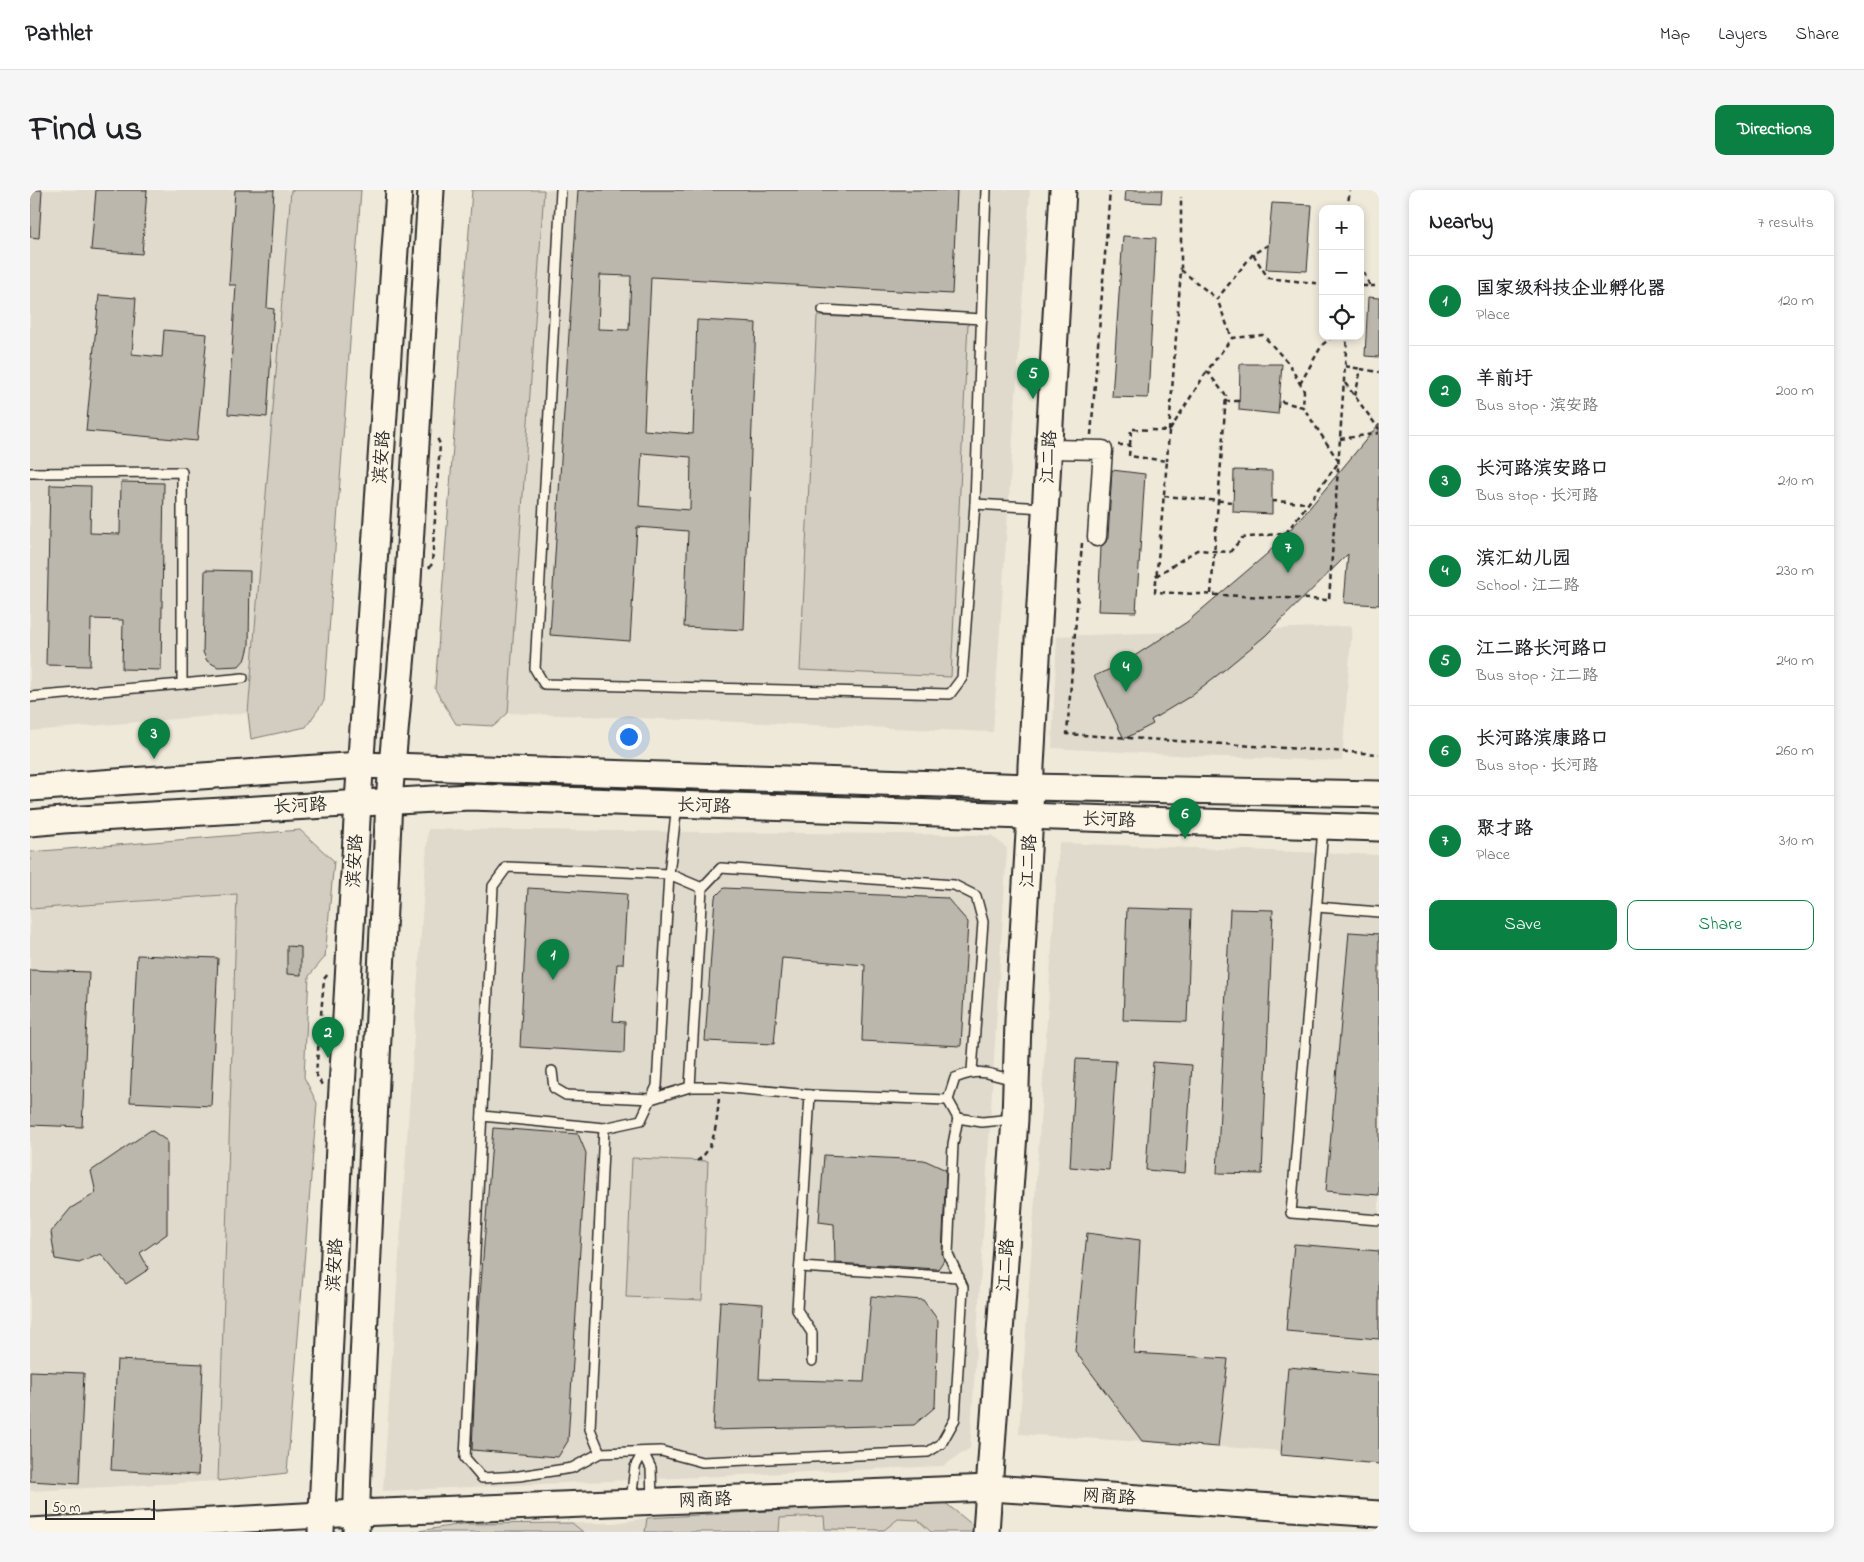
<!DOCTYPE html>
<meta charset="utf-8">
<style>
body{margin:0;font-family:"Indie Flower","LXGW WenKai TC",sans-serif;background:#f6f6f6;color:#202124}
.controls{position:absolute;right:15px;top:15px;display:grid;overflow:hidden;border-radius:10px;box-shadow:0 2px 8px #0003}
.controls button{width:45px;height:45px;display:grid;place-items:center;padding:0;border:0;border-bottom:1px solid #e0e0e0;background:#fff;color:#202124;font:25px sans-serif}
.scale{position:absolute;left:15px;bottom:12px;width:110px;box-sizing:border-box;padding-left:5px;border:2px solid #2b2b2b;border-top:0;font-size:14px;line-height:18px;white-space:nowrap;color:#2b2b2b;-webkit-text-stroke:4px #fcf5e5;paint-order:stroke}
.you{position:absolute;left:598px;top:546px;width:18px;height:18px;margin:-12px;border:4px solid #fff;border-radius:50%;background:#1a73e8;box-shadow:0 0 0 8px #1a73e833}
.badge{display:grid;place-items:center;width:32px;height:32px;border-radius:50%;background:#0b8043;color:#fff;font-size:16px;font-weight:700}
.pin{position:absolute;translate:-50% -41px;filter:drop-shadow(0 1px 2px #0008)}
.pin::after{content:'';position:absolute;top:26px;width:18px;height:15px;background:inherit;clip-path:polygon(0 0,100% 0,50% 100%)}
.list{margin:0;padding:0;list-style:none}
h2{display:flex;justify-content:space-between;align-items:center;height:65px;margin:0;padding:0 20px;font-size:21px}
h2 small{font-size:16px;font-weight:400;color:#757577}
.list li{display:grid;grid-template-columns:32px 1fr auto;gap:15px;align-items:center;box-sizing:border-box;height:90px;padding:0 20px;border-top:1px solid #e0e0e0}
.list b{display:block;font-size:19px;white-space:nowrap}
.list p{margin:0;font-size:16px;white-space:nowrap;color:#757577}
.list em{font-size:16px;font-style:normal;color:#757577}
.actions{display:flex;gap:10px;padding:15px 20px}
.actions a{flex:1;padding:11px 0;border:1px solid #0b8043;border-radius:10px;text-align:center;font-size:18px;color:#0b8043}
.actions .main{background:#0b8043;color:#fff}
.icon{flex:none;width:28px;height:28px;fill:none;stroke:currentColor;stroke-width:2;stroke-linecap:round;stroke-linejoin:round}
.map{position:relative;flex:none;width:1349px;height:1342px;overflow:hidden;border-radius:10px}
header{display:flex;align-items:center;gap:30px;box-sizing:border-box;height:70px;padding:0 25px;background:#fff;border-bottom:1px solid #e0e0e0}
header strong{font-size:24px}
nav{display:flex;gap:28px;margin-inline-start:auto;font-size:18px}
.intro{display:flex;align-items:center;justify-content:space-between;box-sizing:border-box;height:120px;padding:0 30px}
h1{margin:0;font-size:35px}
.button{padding:12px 22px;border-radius:10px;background:#0b8043;color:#fff;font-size:18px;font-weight:700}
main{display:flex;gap:30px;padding:0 30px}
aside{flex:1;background:#fff;border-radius:10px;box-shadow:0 2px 8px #0003}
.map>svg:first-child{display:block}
</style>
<header>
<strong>Pathlet</strong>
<nav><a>Map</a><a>Layers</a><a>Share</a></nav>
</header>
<div class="intro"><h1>Find us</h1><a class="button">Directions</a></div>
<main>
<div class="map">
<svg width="1349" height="1342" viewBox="0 0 1349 1342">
<rect width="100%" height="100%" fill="#efe9da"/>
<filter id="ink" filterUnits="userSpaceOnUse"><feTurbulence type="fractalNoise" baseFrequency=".02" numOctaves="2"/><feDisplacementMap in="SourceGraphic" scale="10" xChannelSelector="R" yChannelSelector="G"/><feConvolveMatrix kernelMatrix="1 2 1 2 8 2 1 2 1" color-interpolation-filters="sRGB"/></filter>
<g filter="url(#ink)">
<!-- built -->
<g fill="#e0dacc">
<polygon points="0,0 261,0 218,523 0,541"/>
<polygon points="514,0 1000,0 963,542 478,523"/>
<polygon points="1322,436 1312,571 1163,566 1022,558 1027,446"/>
<polygon points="398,639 961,645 977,658 940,1258 913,1276 353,1301"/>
<polygon points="1029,653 1349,665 1349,1267 989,1244"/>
<polygon points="207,704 188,1291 0,1301 0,719"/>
<polygon points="913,1311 944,1336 943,1342 431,1342 432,1334 584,1333 617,1328"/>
</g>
<!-- green -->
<g fill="#d2cdc0" stroke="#7e7c76">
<polygon points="261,0 331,0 294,511 276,537 221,549 218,523"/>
<polygon points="442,0 514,0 478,523 464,536 426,534 405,499"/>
<polygon points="787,126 938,133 921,487 770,480"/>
<polygon points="270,640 304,671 295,767 279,786 274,887 287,913 257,1283 188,1291 207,704 0,719 0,662"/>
<polygon points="602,968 678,971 672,1110 596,1107"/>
<polygon points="913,1311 944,1336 943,1342 901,1342 888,1330 868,1329 854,1340 795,1339 794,1326 750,1328 749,1342 615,1342 617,1328"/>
<polygon points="542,1333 553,1342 383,1342 432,1334"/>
</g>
<!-- building -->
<g fill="#bcb7ac" stroke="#2b2b2b" fill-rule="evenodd">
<polygon points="0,0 12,0 9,48 0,47"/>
<polygon points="66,0 117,0 112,64 61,60"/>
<polygon points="205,0 244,0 237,118 244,119 237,227 198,224 206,95 199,95"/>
<path d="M 548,0 L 927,0 L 922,104 L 621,87 L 614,240 L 663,244 L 667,130 L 726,133 L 714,440 L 654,437 L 658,341 L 607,337 L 600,451 L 520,445 ZM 570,85 L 601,86 L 599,140 L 568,139 ZM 612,263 L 661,267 L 660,320 L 609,316 Z"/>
<polygon points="1096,0 1132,0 1131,13 1095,11"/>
<polygon points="1242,13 1282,15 1277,81 1236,79"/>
<polygon points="1093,46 1126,48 1118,208 1082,207"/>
<polygon points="69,105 106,108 102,164 132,167 134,140 177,144 167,251 56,241"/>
<polygon points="1338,107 1349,108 1349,167 1335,166"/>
<polygon points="1210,174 1252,174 1248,224 1209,220"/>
<polygon points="1349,234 1349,415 1314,413 1318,364 1235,446 1194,480 1159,507 1121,530 1123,534 1094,549 1064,486 1092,474 1157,432 1238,363 1272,327"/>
<polygon points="1082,280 1115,284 1106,422 1068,421 1071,357 1075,353 1078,348"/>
<polygon points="1204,280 1242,281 1242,324 1203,322"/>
<polygon points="91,292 134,293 131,480 92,479 93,430 61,429 60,476 16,475 20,295 61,296 60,343 90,344"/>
<polygon points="175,380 220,381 219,456 216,468 209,476 188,477 177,471 173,462"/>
<polygon points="498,698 597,704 593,774 587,774 583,831 595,832 594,863 490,857"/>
<polygon points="694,698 917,708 938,732 931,856 832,851 835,775 752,768 744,854 675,851 685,707"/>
<polygon points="1097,718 1161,720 1157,832 1093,830"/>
<polygon points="1200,719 1243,720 1232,984 1187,983"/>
<polygon points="1319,742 1349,744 1349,1005 1296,1001"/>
<polygon points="257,756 271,757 271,785 257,784"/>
<polygon points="107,765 188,768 181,916 100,912"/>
<polygon points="0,780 59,782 52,937 0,935"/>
<polygon points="1046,869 1086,871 1079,980 1040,977"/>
<polygon points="1123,872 1162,875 1155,983 1116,980"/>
<polygon points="463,938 548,944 556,963 538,1251 528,1267 442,1260 447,1146"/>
<polygon points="121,940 137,951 137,1044 110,1063 119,1079 96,1094 71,1064 49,1073 25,1069 21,1042 41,1018 66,1003 61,981"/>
<polygon points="794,965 894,970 916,980 912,1064 914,1070 908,1079 805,1073 804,1034 789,1032"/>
<polygon points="1057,1043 1110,1050 1104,1163 1198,1169 1188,1257 1112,1251 1045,1161"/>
<polygon points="1264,1054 1349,1061 1349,1149 1256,1141"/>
<polygon points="841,1106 893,1110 908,1130 905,1217 884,1235 683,1240 690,1111 733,1114 729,1189 834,1192"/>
<polygon points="87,1170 173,1174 168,1285 81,1280"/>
<polygon points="1258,1177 1349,1185 1349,1274 1251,1265"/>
<polygon points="0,1181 54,1183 49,1294 0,1291"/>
</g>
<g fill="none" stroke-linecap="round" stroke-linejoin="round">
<!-- lane casing -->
<g stroke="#2b2b2b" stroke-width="12">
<g id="lane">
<polyline points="531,0 505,479 514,494 920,504 932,488 945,314 956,0"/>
<polyline points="793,120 952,129"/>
<polyline points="0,283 152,282 152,494 0,507"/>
<polyline points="945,314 1013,318"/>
<polyline points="152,494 213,488"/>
<polyline points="1293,639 1261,1023 1349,1030"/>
<polyline points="672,698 639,684 477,677 463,696 435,1268 452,1288 489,1286 542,1278 570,1263 631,1261 672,1272 898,1262 911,1254 925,1229 933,1097 918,1064 923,954 928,928"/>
<polyline points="1287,717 1349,722"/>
<polyline points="522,881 524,898 536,905 621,909 660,897"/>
<polyline points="780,905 767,1120 782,1143 782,1171"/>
<polyline points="918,910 780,905 691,897 660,897 672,698 691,678 924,695 946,706 953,732 942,881"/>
<polyline points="452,926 574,938 611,930 627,896 639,684 647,615"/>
<path d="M 983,929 L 952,932 L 928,928 L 918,910 L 925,888 C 951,878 958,883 983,890"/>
<polyline points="770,1077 929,1087"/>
<polyline points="570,1263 560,1239 574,938"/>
<polyline points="601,1311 605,1277 613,1262 621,1278 622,1309"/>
</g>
</g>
<!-- street casing -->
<g stroke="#2b2b2b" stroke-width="21">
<polyline id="street" points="1019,259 1073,260 1067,347"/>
</g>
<!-- secondary casing -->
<g stroke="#2b2b2b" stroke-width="29">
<g id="secondary">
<polyline points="0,598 330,575 1000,597 1349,604"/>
<polyline points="0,633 33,630 439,607 1349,638"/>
<polyline points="0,1341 327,1323 960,1298 1349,1324"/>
<polyline points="291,1342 310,934 328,612 369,0"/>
<polyline points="326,1342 328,1278 359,610 377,407 401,0"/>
<polyline points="956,1342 985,929 988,831 1000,626 1001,576 1033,0"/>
</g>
</g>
<!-- path -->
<g stroke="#2b2b2b" stroke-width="2.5" stroke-dasharray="5 4" stroke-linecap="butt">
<polyline points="1317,19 1320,0"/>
<polyline points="1238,55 1223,64 1238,88 1293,94"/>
<polyline points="1223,64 1187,109 1202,148 1233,145 1259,174 1274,201 1273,217 1249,211"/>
<polyline points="1330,74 1340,96 1330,96"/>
<polyline points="1151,80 1187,109"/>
<polyline points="1340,96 1349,96"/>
<polyline points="1315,176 1331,179"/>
<polyline points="1315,193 1349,239"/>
<polyline points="1270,194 1292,155 1303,146"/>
<polyline points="1325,206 1331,179 1349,182"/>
<polyline points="1195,211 1209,211"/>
<polyline points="1140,240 1177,181"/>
<polyline points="1139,241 1151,80 1151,7"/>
<polyline points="1061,245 1080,0"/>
<polyline points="1310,249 1349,243"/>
<polyline points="1088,255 1100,255 1099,266 1137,271 1125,402 1299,410 1317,146"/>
<polyline points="1100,255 1101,239 1139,241 1137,271"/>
<polyline points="1134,306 1203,312"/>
<polyline points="1242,311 1278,313"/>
<polyline points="1052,353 1037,544 1349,564"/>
<polyline points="399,378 402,374 410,254 407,248"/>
<polyline points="1126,386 1167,360 1200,362 1212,348 1256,343 1309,272 1273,217"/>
<polyline points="1181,404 1196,206 1177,181 1202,148"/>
<polyline points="292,895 286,884 294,789 298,784"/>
<path d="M 667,971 C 686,959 687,928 689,908"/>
</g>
<!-- lane -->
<use href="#lane" stroke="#fcf5e5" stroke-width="9"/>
<!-- street -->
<use href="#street" stroke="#fcf5e5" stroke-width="18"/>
<!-- secondary -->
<use href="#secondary" stroke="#fcf5e5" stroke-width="25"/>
</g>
</g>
<g text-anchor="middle" stroke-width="5" stroke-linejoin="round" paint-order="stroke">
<!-- street labels -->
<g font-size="18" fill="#2b2b2b" stroke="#fcf5e5">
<text transform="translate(351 267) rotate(-86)" y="6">滨安路</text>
<text transform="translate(1018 267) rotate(-87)" y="6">江二路</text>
<text transform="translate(270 615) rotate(-3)" y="6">长河路</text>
<text transform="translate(674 615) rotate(2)" y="6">长河路</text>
<text transform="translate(1079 629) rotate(2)" y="6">长河路</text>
<text transform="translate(324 671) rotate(-87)" y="6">滨安路</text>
<text transform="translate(998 671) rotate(-87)" y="6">江二路</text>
<text transform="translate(304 1075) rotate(-87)" y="6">滨安路</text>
<text transform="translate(975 1075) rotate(-86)" y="6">江二路</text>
<text transform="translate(1079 1306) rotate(4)" y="6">网商路</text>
<text transform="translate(675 1309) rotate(-2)" y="6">网商路</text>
</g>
</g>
</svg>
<div class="controls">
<button>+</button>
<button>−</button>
<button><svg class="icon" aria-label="locate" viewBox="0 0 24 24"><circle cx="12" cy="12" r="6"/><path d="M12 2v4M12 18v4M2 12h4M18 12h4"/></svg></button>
</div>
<div class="scale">50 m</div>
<div class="you"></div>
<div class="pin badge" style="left:523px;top:790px">1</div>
<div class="pin badge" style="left:298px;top:868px">2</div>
<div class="pin badge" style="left:124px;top:569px">3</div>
<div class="pin badge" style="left:1096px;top:502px">4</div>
<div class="pin badge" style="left:1003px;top:209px">5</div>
<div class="pin badge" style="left:1155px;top:649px">6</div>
<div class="pin badge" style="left:1258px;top:383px">7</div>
</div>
<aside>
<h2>Nearby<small>7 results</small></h2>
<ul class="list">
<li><span class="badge">1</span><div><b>国家级科技企业孵化器</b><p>Place</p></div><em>120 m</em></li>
<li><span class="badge">2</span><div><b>羊前圩</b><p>Bus stop · 滨安路</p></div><em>200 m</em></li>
<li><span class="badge">3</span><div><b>长河路滨安路口</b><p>Bus stop · 长河路</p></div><em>210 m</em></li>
<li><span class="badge">4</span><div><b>滨汇幼儿园</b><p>School · 江二路</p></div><em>230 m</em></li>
<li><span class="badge">5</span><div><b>江二路长河路口</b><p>Bus stop · 江二路</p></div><em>240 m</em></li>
<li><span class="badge">6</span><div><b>长河路滨康路口</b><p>Bus stop · 长河路</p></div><em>260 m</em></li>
<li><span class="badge">7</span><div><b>聚才路</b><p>Place</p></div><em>310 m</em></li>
</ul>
<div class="actions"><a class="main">Save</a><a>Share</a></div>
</aside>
</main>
